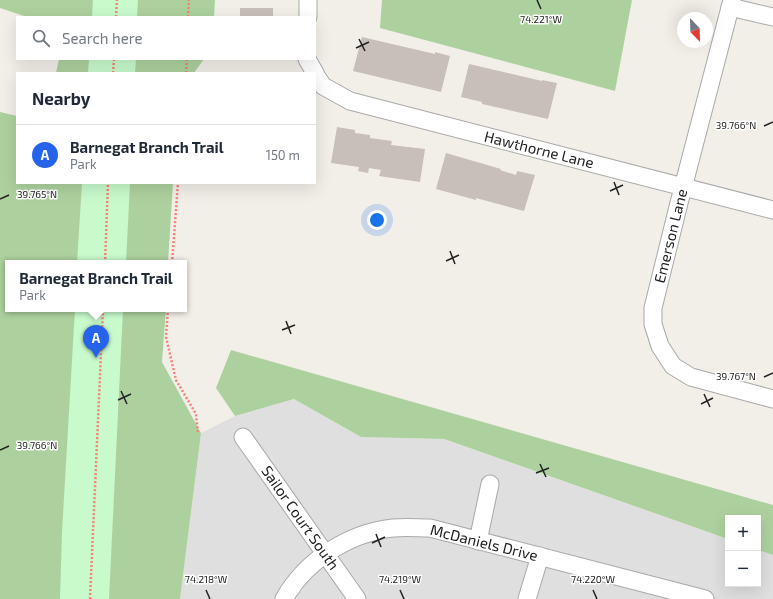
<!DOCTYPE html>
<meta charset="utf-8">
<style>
body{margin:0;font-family:"Exo 2",sans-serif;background:#f6f6f7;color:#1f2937}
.controls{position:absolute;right:12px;bottom:12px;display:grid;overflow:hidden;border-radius:0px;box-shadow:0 4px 16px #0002}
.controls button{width:36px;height:36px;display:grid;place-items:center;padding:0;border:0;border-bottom:1px solid #e0e1e3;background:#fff;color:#1f2937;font:20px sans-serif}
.compass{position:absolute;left:677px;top:12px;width:36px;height:36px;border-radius:50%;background:#fff;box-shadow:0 4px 16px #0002;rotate:157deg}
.you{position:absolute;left:377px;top:220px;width:14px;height:14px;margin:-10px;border:3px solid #fff;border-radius:50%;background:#1a73e8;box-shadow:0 0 0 6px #1a73e833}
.badge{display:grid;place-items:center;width:26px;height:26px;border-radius:50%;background:#2563eb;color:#fff;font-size:13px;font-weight:700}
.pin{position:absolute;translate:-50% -33px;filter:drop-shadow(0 1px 2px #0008)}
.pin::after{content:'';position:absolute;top:21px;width:14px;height:12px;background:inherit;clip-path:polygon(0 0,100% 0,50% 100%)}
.popup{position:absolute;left:5px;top:260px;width:182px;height:52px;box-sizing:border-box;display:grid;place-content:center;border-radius:0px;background:#fff;filter:drop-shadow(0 1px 3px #0005);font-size:13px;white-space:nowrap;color:#747a83}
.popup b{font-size:15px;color:#1f2937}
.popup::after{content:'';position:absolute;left:50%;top:100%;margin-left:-8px;border:8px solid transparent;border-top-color:#fff}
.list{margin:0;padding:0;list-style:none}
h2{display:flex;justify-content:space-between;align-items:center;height:52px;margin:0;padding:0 16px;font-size:17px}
h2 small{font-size:13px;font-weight:400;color:#747a83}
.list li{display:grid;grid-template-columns:26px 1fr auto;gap:12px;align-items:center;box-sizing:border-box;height:60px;padding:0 16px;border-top:1px solid #e0e1e3}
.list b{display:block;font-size:15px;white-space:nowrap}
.list p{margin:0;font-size:13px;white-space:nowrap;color:#747a83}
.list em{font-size:13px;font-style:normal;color:#747a83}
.icon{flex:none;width:22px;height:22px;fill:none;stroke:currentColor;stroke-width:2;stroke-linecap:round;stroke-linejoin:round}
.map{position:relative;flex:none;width:773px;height:599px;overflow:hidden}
.search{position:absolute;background:#fff;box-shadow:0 4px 16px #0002;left:16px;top:16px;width:300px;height:44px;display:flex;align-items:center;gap:10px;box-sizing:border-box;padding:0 14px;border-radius:0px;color:#747a83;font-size:15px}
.panel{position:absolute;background:#fff;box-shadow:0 4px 16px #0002;left:16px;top:72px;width:300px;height:112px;border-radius:0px}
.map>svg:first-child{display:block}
</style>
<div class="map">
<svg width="773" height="599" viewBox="0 0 773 599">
<rect width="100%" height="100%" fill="#f2efe9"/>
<!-- residential -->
<polygon fill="#e0dfdf" points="294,399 361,437 443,439 728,539 728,584 758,584 758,550 773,555 773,599 180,599 201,433 235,416"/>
<!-- forest -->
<g fill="#add19e">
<polygon points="0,0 215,0 214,17 27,17 0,8"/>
<polygon points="382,0 632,0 615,91 380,28"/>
<polygon points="59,59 204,59 194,73 56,73"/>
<polygon points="0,112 17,116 17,183 173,183 168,263 8,263 8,309 166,309 162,362 201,433 180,599 0,599"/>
<polygon points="231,350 773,505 773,555 758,550 758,518 728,518 728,539 444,439 361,437 294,399 235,416 216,388"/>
</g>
<!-- park -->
<g fill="#c8facc">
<polygon points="93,0 138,0 137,17 92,17"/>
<polygon points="89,59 136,59 135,73 88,73"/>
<polygon points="82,183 130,183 126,263 77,263"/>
<polygon points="75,309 123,309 109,599 60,599 62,532"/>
</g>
<!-- building -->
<g fill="#c7bfb8">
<rect x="240" y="8" width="33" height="9"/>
<polygon points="362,37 435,54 435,52 450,56 441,92 353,71"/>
<polygon points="469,64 542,81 542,80 557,83 548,119 482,104 482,102 461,97"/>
<polygon points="337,127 355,130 355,133 370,135 370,138 392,141 391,145 425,149 420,182 379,176 381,170 369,168 368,173 358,171 359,167 331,163"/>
<polygon points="446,153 501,169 500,170 516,175 517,171 535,175 524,211 476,198 476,200 436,189"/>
</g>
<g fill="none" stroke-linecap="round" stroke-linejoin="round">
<!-- street casing -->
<g stroke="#a9a9a9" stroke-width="19">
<g id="street">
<polyline points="732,0 679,203 653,308 653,324 660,346 673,366 691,377 773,399"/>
<polyline points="730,7 773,17"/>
<polyline points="308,17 308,0"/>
<polyline points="307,59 315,73"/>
<polyline points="315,74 323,86 350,101 773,210"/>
<polyline points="243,437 357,599"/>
<polyline points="478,541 490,484"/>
<path d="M 284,599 C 306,560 349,533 393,528 C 405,527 418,528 430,528 L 705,599"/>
<polyline points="527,599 540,556"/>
</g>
</g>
<!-- path -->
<g stroke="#fa8072" stroke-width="2.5" stroke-dasharray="2 2" stroke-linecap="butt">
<polyline points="116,17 117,0"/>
<polyline points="188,17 189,0"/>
<polyline points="113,73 114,59"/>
<polyline points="186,73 187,59"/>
<polyline points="105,263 108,183"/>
<polyline points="172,263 178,183"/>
<polyline points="168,309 166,337 176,380 196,414 198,434"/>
<polyline points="90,599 103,309"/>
</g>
<!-- street -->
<use href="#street" stroke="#fff" stroke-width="17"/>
</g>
<!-- ticks -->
<path fill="none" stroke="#222" stroke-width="1.5" d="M 537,0 L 541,9M 359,39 L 365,51M 356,48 L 369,42M 764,126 L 773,122M 614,182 L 619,195M 610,191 L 623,185M 0,199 L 9,195M 450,251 L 455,264M 446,261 L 459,255M 286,321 L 291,334M 282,330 L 295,325M 764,377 L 773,373M 121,391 L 127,404M 704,394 L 710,407M 118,400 L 131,394M 701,404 L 713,398M 0,450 L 9,446M 540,464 L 546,477M 536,473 L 549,468M 376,534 L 381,547M 372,543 L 385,537M 206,590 L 210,599M 400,590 L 404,599M 593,590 L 597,599"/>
<g text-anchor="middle" stroke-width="3" stroke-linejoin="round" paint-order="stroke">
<!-- street labels -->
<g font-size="15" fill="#222" stroke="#fff">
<text transform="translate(539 150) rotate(14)" y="5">Hawthorne Lane</text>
<text transform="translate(671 236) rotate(-76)" y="5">Emerson Lane</text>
<text transform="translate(300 518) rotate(55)" y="5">Sailor Court South</text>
<text transform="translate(484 543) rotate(14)" y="5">McDaniels Drive</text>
</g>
</g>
<g font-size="10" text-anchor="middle" fill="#222" stroke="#fff" stroke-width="3" stroke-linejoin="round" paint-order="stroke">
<text x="541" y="23">74.221°W</text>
<text x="736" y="129">39.766°N</text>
<text x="37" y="198">39.765°N</text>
<text x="736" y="380">39.767°N</text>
<text x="37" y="449">39.766°N</text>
<text x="206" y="583">74.218°W</text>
<text x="400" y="583">74.219°W</text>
<text x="593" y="583">74.220°W</text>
</g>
</svg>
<div class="controls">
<button>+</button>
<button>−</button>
</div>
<svg class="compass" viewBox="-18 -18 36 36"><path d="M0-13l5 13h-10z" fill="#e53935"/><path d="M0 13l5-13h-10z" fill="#747a83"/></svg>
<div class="you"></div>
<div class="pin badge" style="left:96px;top:358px">A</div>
<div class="popup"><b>Barnegat Branch Trail</b>Park</div>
<div class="search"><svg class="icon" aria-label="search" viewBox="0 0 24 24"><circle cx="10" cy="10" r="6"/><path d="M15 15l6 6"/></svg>Search here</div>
<section class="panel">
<h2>Nearby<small></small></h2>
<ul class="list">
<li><span class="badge">A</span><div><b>Barnegat Branch Trail</b><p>Park</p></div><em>150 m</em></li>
</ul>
</section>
</div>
